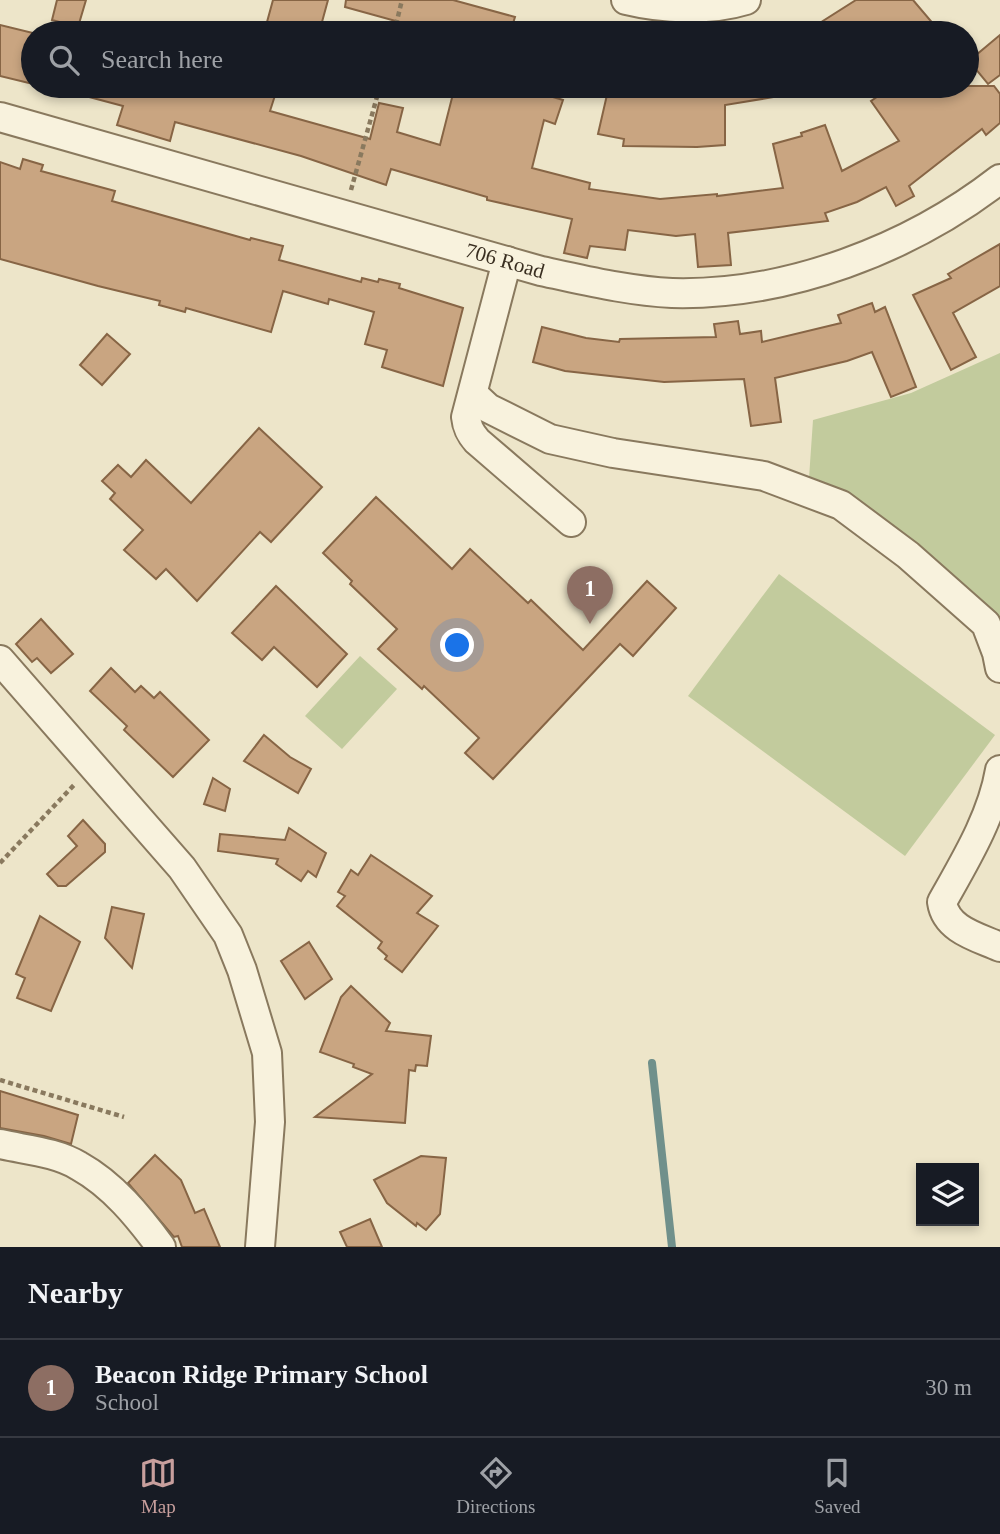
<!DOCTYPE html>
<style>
body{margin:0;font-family:"Times New Roman",serif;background:#242831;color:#f1f3f6}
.controls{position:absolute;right:21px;bottom:21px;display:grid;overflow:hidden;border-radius:0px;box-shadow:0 4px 10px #0003}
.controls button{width:63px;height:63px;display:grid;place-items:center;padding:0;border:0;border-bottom:2px solid #363941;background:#171b24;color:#f1f3f6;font:35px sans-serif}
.you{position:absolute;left:458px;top:646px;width:24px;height:24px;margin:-18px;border:5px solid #fff;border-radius:50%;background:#1a73e8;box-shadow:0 0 0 10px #1a73e833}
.badge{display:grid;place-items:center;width:46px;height:46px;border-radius:50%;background:#c89f9d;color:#fff;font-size:23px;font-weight:700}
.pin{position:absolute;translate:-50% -58px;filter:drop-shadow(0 2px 4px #0008)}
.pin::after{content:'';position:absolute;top:37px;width:24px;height:21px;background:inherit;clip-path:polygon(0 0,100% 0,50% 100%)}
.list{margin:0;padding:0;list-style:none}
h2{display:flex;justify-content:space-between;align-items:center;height:91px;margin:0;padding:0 28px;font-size:30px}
h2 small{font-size:23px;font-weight:400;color:#9ea1a6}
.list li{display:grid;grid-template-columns:46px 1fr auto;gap:21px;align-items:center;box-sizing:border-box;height:98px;padding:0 28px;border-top:2px solid #363941}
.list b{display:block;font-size:26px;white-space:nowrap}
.list p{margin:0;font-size:23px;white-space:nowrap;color:#9ea1a6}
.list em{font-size:23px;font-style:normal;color:#9ea1a6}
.icon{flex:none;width:38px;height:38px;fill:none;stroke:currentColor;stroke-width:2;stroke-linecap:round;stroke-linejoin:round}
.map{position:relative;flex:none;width:1000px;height:1247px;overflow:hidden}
.search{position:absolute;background:#171b24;box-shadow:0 4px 10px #0003;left:21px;right:21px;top:21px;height:77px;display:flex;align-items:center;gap:18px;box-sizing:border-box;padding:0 24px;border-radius:38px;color:#9ea1a6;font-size:26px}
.sheet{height:189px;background:#171b24}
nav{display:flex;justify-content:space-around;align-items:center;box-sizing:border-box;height:98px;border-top:2px solid #363941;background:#171b24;font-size:19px;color:#9ea1a6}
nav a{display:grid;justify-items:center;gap:4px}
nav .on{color:#c89f9d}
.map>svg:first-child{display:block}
</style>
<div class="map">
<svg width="1000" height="1247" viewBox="0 0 1000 1247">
<rect width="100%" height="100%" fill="#ede5c9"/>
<!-- green -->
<g fill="#c2cb9d">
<polygon points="1000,353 1000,635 886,524 809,478 813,420 911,393"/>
<polygon points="779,574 995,735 905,856 688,696"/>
<polygon points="360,656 397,689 342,749 305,716"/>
</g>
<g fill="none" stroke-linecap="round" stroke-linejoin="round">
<!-- stream -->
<polyline stroke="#70908b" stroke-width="8" points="652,1063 672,1247"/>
</g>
<!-- building -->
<g fill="#c9a581" stroke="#876545" stroke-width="2">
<polygon points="57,0 86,0 78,27 52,20"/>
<polygon points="273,0 328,0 319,33 264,33"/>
<polygon points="346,0 453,0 515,17 510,33 439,33 345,7"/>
<polygon points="856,0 913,0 941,33 804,33"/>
<polygon points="0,25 33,33 33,84 0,76"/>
<polygon points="1000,35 1000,75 988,84 969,61"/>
<polygon points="75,86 278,86 270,111 370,139 379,103 403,108 397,132 440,145 455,86 537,86 536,92 563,100 555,124 544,120 532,168 590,183 589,189 660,199 717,194 717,196 783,188 773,144 802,136 801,133 825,125 842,171 899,141 871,101 893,86 994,86 1000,94 1000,123 986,135 982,129 909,186 914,196 896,206 886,187 857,202 825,213 828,221 728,233 731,265 698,267 695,234 676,236 628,230 625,250 590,246 587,258 564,253 572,219 487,200 487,197 391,169 386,185 301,156 175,122 170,141 117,125 123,106 74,93"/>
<polygon points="609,86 773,86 774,97 725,105 725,145 697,147 623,146 624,139 598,134"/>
<polygon points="23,159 43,165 41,171 115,191 112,201 250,240 251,238 283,246 279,260 361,282 362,278 378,282 379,279 400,284 399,288 463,308 443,386 382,367 387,350 365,344 374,312 329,299 328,304 283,291 271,332 186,308 185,312 159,305 160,301 98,286 0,259 0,162 20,169"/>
<polygon points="1000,244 1000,286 953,313 976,357 951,370 913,295 951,278 948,274"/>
<polygon points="872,303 875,312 885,307 916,387 891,397 872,352 847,361 775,378 781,422 751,426 744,379 664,382 565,371 533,362 542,327 586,338 619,342 620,339 716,337 714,324 738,321 740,334 761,331 762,342 841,323 838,315"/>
<polygon points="107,334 130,354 102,385 80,365"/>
<polygon points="259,428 322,487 271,542 260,532 197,601 166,569 156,579 124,550 143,530 110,499 115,493 102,481 118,465 131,477 146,460 191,503"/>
<polygon points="376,497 452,569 470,549 528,603 531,600 583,650 647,581 676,608 633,656 620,644 493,779 465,753 479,738 424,686 422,689 378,649 397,629 350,584 352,581 323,553"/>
<polygon points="276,586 347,654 317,687 274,647 262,660 232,633"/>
<polygon points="41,619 73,654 51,673 37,658 32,662 16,644"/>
<polygon points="111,668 135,692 141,686 154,698 160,692 209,740 173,777 124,730 127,726 90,691"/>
<polygon points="264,735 290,757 311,769 298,793 244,761"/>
<polygon points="213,778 230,789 225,811 204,804"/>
<polygon points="83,820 105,844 105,852 66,886 58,886 47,874 77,846 68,836"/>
<polygon points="289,828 326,853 316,877 308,871 301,881 276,864 278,859 218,851 220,834 285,840"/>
<polygon points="371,855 432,896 417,913 438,926 402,972 385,959 387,956 378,948 382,942 337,906 345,896 338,892 351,870 358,875"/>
<polygon points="112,907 144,914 132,968 105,938"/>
<polygon points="40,916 80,942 51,1011 17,998 25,978 16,974"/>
<polygon points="309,942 332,979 305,999 281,961"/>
<polygon points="351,986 390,1023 386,1031 431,1036 427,1066 416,1065 415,1071 409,1070 405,1123 315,1117 372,1074 353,1067 354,1064 320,1052 341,997"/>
<polygon points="0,1091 78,1115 71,1144 44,1136 0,1128"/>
<polygon points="155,1155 181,1180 195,1213 204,1209 220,1247 182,1247 178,1236 174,1237 128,1183"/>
<polygon points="421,1156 446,1158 440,1214 426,1230 417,1223 416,1226 387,1203 374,1180"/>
<polygon points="370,1219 382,1247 347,1247 340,1232"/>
</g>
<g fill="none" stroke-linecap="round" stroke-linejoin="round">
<!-- minor casing -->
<g stroke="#89795e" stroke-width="32">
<g id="minor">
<path d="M 626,0 C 663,9 710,11 746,0"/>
<path id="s1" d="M 0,117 L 541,271 C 584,280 628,291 672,293 C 787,296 910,249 1000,179"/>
<path d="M 507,261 L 466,417 C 467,427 470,433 477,441 L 571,522"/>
<polyline points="473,394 488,408 550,439 613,453 764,476 841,505 908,555 986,624 997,653 1000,668"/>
<polyline points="0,660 182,868 228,935 242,970 267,1053 270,1122 260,1247"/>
<path d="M 1000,770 C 992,817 965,861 942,902 C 946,930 978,937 1000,947"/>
<path d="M 0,1144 C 26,1150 56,1152 79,1166 C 113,1185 138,1216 161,1247"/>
</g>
</g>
<!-- path -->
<g stroke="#89795e" stroke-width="4.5" stroke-dasharray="5 3.5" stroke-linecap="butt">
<polyline points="394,33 402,0"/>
<polyline points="351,190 380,86"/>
<polyline points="0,863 74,785"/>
<polyline points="0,1080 124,1117"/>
</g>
<!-- minor -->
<use href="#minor" stroke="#f8f2dd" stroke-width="28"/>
</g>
<g text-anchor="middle" stroke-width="7" stroke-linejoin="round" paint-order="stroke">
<!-- street labels -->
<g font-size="21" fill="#3a2f21" stroke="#f5efd9">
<text dy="7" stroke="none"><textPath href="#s1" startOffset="525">706 Road</textPath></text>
</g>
</g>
</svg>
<div class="controls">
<button><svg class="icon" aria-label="layers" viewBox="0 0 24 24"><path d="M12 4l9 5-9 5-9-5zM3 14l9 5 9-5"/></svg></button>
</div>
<div class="you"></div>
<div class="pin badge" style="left:590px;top:624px;background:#8d6e63">1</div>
<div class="search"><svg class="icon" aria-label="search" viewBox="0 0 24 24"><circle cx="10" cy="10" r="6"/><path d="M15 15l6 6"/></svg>Search here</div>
</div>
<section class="sheet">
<h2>Nearby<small></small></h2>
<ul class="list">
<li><span class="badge" style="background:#8d6e63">1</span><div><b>Beacon Ridge Primary School</b><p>School</p></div><em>30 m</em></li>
</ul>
</section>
<nav>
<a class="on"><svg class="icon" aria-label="map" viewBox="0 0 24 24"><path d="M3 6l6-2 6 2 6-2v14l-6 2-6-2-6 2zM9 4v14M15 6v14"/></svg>Map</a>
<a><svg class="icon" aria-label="directions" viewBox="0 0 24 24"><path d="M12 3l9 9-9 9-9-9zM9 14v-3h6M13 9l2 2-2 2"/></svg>Directions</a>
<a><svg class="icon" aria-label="saved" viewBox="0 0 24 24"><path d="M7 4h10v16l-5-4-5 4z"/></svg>Saved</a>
</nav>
